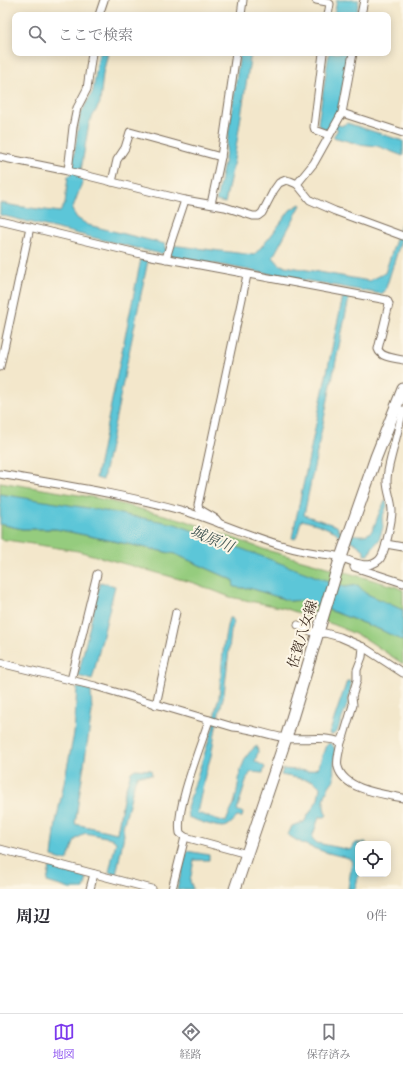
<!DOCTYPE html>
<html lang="ja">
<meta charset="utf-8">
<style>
body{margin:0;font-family:"Old Standard TT","Noto Serif JP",serif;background:#f2f2f3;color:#2b2b33}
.controls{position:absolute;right:12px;bottom:12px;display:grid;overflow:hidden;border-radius:8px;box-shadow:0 2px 10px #0003}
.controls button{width:36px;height:36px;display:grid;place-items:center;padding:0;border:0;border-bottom:1px solid #e1e1e2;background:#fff;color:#2b2b33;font:20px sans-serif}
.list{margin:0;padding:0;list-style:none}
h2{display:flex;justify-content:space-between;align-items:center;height:52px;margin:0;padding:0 16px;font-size:17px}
h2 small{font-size:13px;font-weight:400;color:#7c7c81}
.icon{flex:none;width:22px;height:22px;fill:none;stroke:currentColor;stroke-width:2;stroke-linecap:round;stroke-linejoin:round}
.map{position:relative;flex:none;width:403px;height:889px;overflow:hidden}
.search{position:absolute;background:#fff;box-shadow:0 2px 10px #0003;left:12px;right:12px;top:12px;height:44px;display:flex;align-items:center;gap:10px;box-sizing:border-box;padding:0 14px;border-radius:8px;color:#7c7c81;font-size:15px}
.sheet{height:124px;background:#fff}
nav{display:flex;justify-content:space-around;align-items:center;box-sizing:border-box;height:56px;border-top:1px solid #e1e1e2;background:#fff;font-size:11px;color:#7c7c81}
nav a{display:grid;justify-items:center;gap:2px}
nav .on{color:#7c3aed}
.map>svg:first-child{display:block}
</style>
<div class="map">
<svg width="403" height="889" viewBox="0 0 403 889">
<rect width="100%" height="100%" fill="#fcf5e5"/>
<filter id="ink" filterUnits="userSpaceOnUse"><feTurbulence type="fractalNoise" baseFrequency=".025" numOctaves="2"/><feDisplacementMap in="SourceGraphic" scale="8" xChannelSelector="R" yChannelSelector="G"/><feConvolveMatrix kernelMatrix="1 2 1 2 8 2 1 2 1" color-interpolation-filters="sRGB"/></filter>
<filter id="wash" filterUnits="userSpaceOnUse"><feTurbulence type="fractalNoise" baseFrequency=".012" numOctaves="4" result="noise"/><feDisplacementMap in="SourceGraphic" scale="16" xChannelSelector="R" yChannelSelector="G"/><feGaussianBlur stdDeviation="0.9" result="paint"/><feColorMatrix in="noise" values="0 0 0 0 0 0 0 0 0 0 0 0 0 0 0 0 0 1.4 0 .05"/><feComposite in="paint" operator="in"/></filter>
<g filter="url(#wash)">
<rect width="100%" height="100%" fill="#f3e7cb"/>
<!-- green -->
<g fill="#95cc7e" stroke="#687b4e">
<polygon points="0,482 97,498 184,520 263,549 394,586 403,590 403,615 0,500"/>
<polygon points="0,524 22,529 56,529 175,554 233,580 242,588 250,588 290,601 303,600 381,630 403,639 403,664 366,639 335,625 284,608 230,597 194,583 78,551 0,539"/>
</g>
<!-- water -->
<g fill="#5cc6d8" stroke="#4c787b">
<polygon points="337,0 359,0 356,15 334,15"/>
<polygon points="99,53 108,53 103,73 100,103 89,123 80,176 83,180 72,210 77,218 88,225 165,244 165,249 170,250 171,245 254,255 270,237 290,210 300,204 301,205 273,257 280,265 369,281 385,273 403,218 403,234 385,291 381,294 171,256 169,253 164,252 161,254 0,215 0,203 16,206 60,212 65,204 68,176 71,175 80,115 93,91"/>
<polygon points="240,53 251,53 234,160 225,203 216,201 225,158"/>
<polygon points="329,53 349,53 338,110 333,122 341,126 347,123 403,141 403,156 377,146 358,144 333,137 338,129 331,125 327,130 319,126 318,123"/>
<polygon points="141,259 148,260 103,480 96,478"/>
<path d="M 343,296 L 349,298 L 304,515 L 337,526 L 339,531 C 382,543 368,528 386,500 L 387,506 L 382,518 L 383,527 L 379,540 L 372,548 L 369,555 L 364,555 L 364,550 L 355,543 L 338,535 L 336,532 L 320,525 L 302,520 C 298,526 300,531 295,539 L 292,538 Z"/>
<polygon points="0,494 88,508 175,524 344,587 358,585 365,593 403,610 403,641 381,630 303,600 290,601 250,588 242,588 234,587 233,580 175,554 56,529 22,529 0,524"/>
<polygon points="100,582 115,586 92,680 78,676"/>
<path d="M 229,618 L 232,618 L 234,622 L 231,631 L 224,694 L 217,721 L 211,756 L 205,775 L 197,813 L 226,822 C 228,815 232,810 234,804 C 240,785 238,757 257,746 L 258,752 L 255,761 L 265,767 L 263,773 L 251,772 L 247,778 L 237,810 L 243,813 L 242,817 L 237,817 C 234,820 231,824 227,826 C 222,830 195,820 188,817 L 187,808 L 215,721 C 214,712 217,705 219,697 C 222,670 222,644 229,618 Z"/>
<path d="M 347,681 L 350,681 C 354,693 341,720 337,732 L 332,735 L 329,734 Z"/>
<polygon points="77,688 84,688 91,691 92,712 75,824 117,833 124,794 131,772 135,769 151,770 152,775 138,775 135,781 123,827 124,835 116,875 109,872 116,842 111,838 85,833 75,840 67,861 52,857 56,822 74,734"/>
<path d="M 330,743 C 338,748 334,756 334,764 C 333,769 334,775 334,780 C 326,788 320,805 327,815 L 325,817 L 319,817 L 312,838 L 317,843 L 350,850 L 356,843 L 366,842 L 366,844 L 358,844 L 359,874 L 355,889 L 348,889 L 352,862 L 349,858 C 327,853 307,848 288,835 L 292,826 L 304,822 L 318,799 L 320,787 L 314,781 L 281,775 L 283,769 L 308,771 L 318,768 L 326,745 Z"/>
<polygon points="187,851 209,855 209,860 194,860 190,881 193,889 177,889"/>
<polygon points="50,867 87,878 84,889 70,889 47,882"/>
</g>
</g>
<g filter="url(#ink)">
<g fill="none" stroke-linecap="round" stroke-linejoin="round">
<!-- minor casing -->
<g stroke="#7b6c5b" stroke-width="9">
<g id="minor">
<polyline points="316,0 327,2 330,4 328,15"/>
<polyline points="99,15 104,0"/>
<polyline points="241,15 243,0"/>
<polyline points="361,15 364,0"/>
<polyline points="323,53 314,127 315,130 329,135"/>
<polyline points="342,113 403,133"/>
<polyline points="0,157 68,171 185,200 225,207 253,216 258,216 262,213 274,190 279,183 286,180 290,181 297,184 310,200 335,211 403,236"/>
<polyline points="68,171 73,127 77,108 87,89 92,53"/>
<polyline points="112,182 117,160 125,148 130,132 221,157"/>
<polyline points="297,184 314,163 342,113 353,53"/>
<polyline points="211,204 221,157 236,53"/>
<path d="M 0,220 L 141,254 L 387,300 L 389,304 L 378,349 C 381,358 395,358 403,360"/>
<path d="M 166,259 C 171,239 179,220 185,200"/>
<polyline points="0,367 30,227"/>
<path d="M 0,474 C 62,485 123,494 184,511 C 233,526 279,551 331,555 C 345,556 365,573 379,560 C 385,555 392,519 392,511 C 392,501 387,491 387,481 C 387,472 390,462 392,454 C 396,439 399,425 403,410"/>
<polyline points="219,523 216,519 199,509 198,505 247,275"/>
<polyline points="386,544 403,547"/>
<polyline points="354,567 403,583"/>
<polyline points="298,625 317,634 325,633 340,637 363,647 403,673"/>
<path d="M 0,663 L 95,686 L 233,727 C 251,728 267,735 285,738 C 304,741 322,735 341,742 C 340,750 336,760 338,767 C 344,790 383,794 403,798"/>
<polyline points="71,680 97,574"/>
<polyline points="156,705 176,612"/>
<polyline points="341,742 344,735 353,705 352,697 357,680 357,670 362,657 363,647"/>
<polyline points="185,837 247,854"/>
<polyline points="0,849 152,889"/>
<polyline points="90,889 94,874"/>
<path d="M 172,889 L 185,837 L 180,833 C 175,809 201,745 209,720"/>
</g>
</g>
<!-- primary casing -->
<g stroke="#7b6c5b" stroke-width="13">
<polyline id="primary" points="235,889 286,738 339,563 376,457 403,389"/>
</g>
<!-- minor -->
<use href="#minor" stroke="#fff" stroke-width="7"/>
<!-- primary -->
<use href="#primary" stroke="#fff" stroke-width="11"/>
</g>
</g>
<g text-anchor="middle" stroke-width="4" stroke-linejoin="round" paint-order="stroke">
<!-- street labels -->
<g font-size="14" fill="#3b2a1e" stroke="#fcf5e5">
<text transform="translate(302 634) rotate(-73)" y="5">佐賀八女線</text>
</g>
<!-- water labels -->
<g font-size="15" font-style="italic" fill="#455956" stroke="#fcf5e5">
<text transform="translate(212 539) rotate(23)" y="5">城原川</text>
</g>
</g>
</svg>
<div class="controls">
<button><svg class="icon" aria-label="locate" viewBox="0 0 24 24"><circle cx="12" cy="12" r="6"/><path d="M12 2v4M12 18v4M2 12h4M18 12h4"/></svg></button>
</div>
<div class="search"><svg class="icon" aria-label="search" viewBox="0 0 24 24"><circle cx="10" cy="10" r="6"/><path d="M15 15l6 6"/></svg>ここで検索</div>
</div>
<section class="sheet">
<h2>周辺<small>0件</small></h2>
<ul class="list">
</ul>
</section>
<nav>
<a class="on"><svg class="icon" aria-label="map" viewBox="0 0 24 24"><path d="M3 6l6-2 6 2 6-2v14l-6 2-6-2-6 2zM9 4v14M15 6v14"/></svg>地図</a>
<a><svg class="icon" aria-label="directions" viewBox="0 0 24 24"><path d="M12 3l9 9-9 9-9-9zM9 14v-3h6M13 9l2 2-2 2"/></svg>経路</a>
<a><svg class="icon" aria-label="saved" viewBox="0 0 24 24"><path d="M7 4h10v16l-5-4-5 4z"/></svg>保存済み</a>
</nav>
